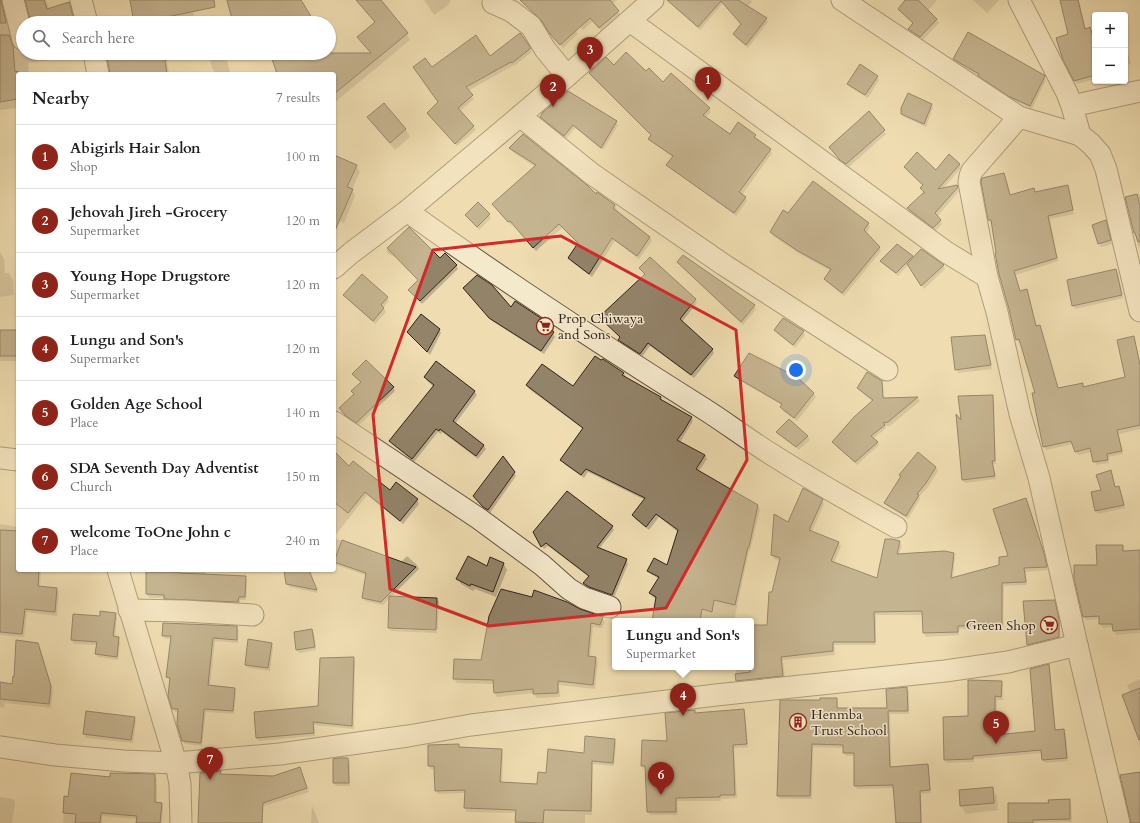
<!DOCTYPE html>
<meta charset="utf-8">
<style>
body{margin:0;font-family:Cardo,serif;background:#f2f2f2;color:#202124}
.controls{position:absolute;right:12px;top:12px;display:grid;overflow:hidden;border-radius:4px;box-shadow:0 1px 3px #0004}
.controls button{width:36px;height:36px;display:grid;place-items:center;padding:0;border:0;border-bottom:1px solid #e0e0e0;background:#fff;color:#202124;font:20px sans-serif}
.you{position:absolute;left:796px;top:370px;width:14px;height:14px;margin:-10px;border:3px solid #fff;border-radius:50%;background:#1a73e8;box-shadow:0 0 0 6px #1a73e833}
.badge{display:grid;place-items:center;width:26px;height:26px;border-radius:50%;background:#8f2418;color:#fff;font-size:13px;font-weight:700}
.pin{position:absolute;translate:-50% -33px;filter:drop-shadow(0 1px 2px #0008)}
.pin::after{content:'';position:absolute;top:21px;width:14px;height:12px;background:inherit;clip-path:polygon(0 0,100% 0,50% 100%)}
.popup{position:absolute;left:612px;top:618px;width:142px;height:52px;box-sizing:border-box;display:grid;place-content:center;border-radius:4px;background:#fff;filter:drop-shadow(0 1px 3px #0005);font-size:13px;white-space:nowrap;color:#757577}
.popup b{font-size:15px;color:#202124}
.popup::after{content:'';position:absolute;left:50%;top:100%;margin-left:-8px;border:8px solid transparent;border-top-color:#fff}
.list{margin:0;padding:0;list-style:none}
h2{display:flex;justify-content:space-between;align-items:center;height:52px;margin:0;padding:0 16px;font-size:17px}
h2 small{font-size:13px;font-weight:400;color:#757577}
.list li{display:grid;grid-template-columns:26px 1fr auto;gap:12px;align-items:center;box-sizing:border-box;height:64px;padding:0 16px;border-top:1px solid #e0e0e0}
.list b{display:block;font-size:15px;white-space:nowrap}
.list p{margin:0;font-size:13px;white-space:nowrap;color:#757577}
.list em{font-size:13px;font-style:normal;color:#757577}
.icon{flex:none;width:22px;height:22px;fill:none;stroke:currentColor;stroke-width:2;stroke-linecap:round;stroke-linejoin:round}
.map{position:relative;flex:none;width:1140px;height:823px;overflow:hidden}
.search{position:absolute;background:#fff;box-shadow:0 1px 3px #0004;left:16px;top:16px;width:320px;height:44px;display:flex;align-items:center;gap:10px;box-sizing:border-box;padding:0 14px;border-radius:22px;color:#757577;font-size:15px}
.panel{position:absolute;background:#fff;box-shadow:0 1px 3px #0004;left:16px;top:72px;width:320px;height:500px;border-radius:4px}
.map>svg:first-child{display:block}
</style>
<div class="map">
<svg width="1140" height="823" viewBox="0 0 1140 823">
<rect width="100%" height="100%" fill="#efddb1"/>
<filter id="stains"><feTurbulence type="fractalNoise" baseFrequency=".005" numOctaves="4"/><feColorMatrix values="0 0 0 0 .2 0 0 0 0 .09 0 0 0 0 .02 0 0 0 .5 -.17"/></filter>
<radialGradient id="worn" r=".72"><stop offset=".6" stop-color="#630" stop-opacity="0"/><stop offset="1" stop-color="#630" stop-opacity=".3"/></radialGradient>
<!-- shadow -->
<g fill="#0003">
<polygon points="0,0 9,0 6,12 15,50 19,52 90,53 28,63 29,74 18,74 18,108 0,110"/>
<polygon points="26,0 46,0 49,9 69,4 74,12 76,23 32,23"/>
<polygon points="130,0 190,0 194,18 170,23 130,23 129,22 135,20"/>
<polygon points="356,0 380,0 407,34 410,40 334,103 334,74 326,74 372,54 359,37 376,23"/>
<polygon points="424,0 450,0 451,1 447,6 434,15"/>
<polygon points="558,0 617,0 612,4 620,15 601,31 593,21 583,30"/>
<polygon points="671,0 751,0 752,2 747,7 766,19 768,22 748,48 736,38 734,34 742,25 723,3 700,30 672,5 670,2"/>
<polygon points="907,0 937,0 928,11 937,19 939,23 923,40 911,33 909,29 914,24 901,12 899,9"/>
<polygon points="973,0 999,0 987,13"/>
<polygon points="1061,0 1079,0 1086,30 1092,35 1095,34 1095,79 1077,84 1064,59 1069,35"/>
<polygon points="548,12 576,31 578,34 563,48 553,37"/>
<polygon points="521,35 532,52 514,66 514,65 468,91 474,99 460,111 476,130 457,146 430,116 439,102 432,68 490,58"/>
<polygon points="1125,41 1131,64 1125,65"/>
<polygon points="137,53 166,53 169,74 111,74 108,58 137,54"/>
<polygon points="208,53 225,53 230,72 215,74 212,67"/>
<polygon points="271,53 309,53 319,74 262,74 277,72"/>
<polygon points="954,59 1043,75 1046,80 1032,109 1011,99 981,79 980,77 956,62"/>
<polygon points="614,66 646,72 663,83 709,109 711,112 705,118 730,136 739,124 755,136 757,140 770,150 772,153 742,195 745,197 747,201 736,216 670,168 668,165 673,157 652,142 650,139 652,136 592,77 590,73"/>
<polygon points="877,77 879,80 868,98 850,87 848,84"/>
<polygon points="384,104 406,130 410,137 395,150 373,124 369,117"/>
<polygon points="931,105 933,108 926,127 904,117 902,114"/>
<polygon points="869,113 886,134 849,167 843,163 832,150"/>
<polygon points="541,117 616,122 618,125 603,150 575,128 566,139 543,120"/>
<polygon points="511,148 596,195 597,193 615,205 617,209 615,211 650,237 652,241 639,259 615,241 592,277 572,262 569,258 579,244 562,228 536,251 513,224 511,225 496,208 535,167 513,152"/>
<polygon points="334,156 356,166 360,172 352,189 355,196 344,223 334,219"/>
<polygon points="949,156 960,165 961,168 943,189 957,186 959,191 937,217 942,224 935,231 910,212 908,208 925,194 921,188 923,186 907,170 905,167 936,171"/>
<polygon points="1004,174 1006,177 1011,196 1034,190 1036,193 1067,186 1069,190 1074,214 1050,219 1058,261 1016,275 1020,292 1026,290 1028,294 1037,326 1039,326 1041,329 1059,389 1082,384 1084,387 1126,377 1133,337 1135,341 1140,362 1140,429 1119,434 1123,454 1108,457 1109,463 1096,465 1092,452 1078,455 1073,444 1046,450 1044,446 1036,393 1021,342 1019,343 1017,340 998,253 993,223 991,223 989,220 982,182"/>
<polygon points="813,182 868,224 870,227 866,234 879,247 881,251 844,296 827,282 825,279 831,271 800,254 773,236 771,232 789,215"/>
<polygon points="1140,194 1140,249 1138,246 1126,197"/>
<polygon points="466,215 489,215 491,218 479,230 468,218"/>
<polygon points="1105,221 1107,224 1112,244 1101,247 1093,225"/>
<polygon points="409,228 440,259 456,265 458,269 422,304 412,293 419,281 404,266 402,262 403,260 388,254 386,251"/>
<polygon points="0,252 4,259 5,273 9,273 13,280 14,295 0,297"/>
<polygon points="912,257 913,259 943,265 945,269 924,289 908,265 898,276 883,264 881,261"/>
<polygon points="679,262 754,306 756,309 743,325 681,266"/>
<polygon points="640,268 695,300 697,303 682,322 712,349 714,353 694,378 650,346 642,357 621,343 619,340 621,338 602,320 600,317 645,275"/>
<polygon points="1116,270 1118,273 1123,298 1075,309 1073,305"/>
<polygon points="362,276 387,298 389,301 383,308 386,312 375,324 347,299 345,295"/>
<polygon points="464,288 549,325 551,328 550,331 553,333 555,337 544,354 492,321"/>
<polygon points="439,330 441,333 430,355 410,335 408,332"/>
<polygon points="775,330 803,331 805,335 795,348 777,333"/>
<rect x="0" y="331" width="18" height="30"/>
<polygon points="984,336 986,339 992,369 958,373 956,369"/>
<polygon points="603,360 624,373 626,377 625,378 661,397 663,402 691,418 693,421 680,442 705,455 707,459 699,471 758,506 760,510 750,551 749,550 734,621 653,621 656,599 653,597 650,593 659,579 651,574 648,571 668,566 678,532 659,517 649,530 635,519 633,515 645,500 588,472 584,478 564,464 562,460 583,429 529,389 527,385 573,388"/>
<polygon points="437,362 475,392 477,395 455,424 484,446 486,449 478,459 442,432 441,434 438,432 414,462 393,445 391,441 434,387 427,381 425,377"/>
<polygon points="353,374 393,387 395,391 359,425 348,419 340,409 354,395 352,391 361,383"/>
<polygon points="736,376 797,378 814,394 816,397 797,421 783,411 781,407 782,405 738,380"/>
<polygon points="881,381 883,385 884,399 918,398 920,401 890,426 885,426 886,428 873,439 879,445 857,465 836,446 834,442 873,402 860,391 858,388"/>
<polygon points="992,396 994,400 996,464 993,464 996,479 965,483 963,480 957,417 962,423"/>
<polygon points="789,420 808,437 810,440 799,450 779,435 777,432"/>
<polygon points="334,453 349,468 390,491 417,500 419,504 403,524 367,495 334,537"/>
<polygon points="918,453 936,468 938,471 928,487 919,497 920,499 908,519 887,506 885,503"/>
<polygon points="1110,471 1112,474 1116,488 1119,487 1121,491 1125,508 1098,514 1096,511 1102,491"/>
<polygon points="514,473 516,476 490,513 486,510 476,499"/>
<polygon points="1026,499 1028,503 1045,557 1048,570 1026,572 1027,585 1004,586 1003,628 959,629 959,635 926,637 924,633 923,615 876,615 876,645 834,645 835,655 783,660 785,679 739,684 737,681 735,667 751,667 751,626 768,626 773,593 780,561 774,559 772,555 788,524 822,500 824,504 812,532 838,542 841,546 834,563 877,579 899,542 902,546 899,555 953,554 955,557 953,579 1001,566 1009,557"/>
<polygon points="0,524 18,527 18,570 41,570 40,587 57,589 59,593 57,616 27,612 24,637 0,635"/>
<polygon points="612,527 614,530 599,549 626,560 628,564 614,598 592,590 586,587 584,583 589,577 548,546 544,549 534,532"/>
<polygon points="334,538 400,563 407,556 417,565 419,569 391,597 437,599 439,602 438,629 389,627 389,628 389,627 390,598 383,605 365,601 363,598 367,576 334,564"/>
<polygon points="1122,546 1124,552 1140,551 1140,633 1116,635 1114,631 1113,627 1103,628 1100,624 1100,619 1086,620 1084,617 1098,565"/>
<polygon points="504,564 507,570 496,597 475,589 473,591 461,584 458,579 487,567"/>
<polygon points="148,570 206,570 206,576 245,577 247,581 246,600 240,600 240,605 167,602 164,598 149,598 147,594"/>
<polygon points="285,570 308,570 318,593 289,587 287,583"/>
<polygon points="1056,605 1060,623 1060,641 1030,648 1028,645"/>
<polygon points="580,610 602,618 605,622 602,628 593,627 590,657 595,658 598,662 595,689 559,685 560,697 536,698 534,693 497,697 495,693 494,684 457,683 454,679 455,660 482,661"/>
<polygon points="115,614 117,618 115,638 118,638 120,642 118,660 98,657 96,654 97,645 74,644 72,640 101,617"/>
<polygon points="237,627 239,631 238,643 215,641 210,686 234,689 236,692 234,714 206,712 202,746 185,744 183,741 179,712 175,712 173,708 171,681 169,680 168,677 171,639 165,639 163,635"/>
<polygon points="390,629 437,631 437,633 391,631"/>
<polygon points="312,630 314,634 316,650 299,653 297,649"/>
<polygon points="271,644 273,647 270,671 248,668 246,665"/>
<polygon points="40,648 53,691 51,708 5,703 4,708 0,707 0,683 13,685"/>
<polygon points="353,658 355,662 354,729 314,725 315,736 259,741 257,738 319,707"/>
<polygon points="1048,665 1050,669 1056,731 1064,730 1066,734 1068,761 1045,763 1043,760 1042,753 974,759 974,762 947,763 945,760 969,717 1001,682 1003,685 1003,700 997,700 996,735 1036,732"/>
<polygon points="1140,679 1140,748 1133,715 1131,693 1127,685"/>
<polygon points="907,688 909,691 909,714 890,714 891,767 927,765 929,768 931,793 921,794 922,823 896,823 895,821 897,821 894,788 857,789 855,785 855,756 846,756 844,753 844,748 813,747 812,799 780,799 778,796 821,701 836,699 838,702 838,709 888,709"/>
<polygon points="743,710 745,713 748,747 734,748 737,798 721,799 721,801 677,801 678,815 650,815 648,812 646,769 644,769 642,766 668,742 694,711 696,714"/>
<polygon points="87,712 134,718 136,721 133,743 86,738 84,734"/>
<polygon points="614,740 616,743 614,766 593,764 592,815 585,815 585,823 516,823 516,813 467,812 465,808 466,793 438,794 436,790 435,769 431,769 429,766 458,745 460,748 501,750 503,754 502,783 538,785 547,774 585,754"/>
<polygon points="348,759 350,762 350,786 336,786 334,783"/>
<polygon points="300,768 309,792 264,806 262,803 273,777"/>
<polygon points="155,775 157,779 157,804 161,804 163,807 162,823 137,823 137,819 102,816 102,823 64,823 63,821 65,797 69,798 111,778"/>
<polygon points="992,788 997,796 998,810 966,814 961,806 960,791"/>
<polygon points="0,797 13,799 15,802 12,823 0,823"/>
<polygon points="1069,800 1071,803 1072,822 1010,823 1050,804"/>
<polygon points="312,806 314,810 319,823 311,823"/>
</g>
<!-- building -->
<g fill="#938369" stroke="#30211b">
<polygon points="0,0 1,0 6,23 0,23"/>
<polygon points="25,0 44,0 47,9 69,2 75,23 31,23"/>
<polygon points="130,0 214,0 215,7 157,19 158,23 134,23"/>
<polygon points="227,0 301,0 315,23 233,23"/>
<polygon points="356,0 381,0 408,33 334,94 334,74 277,74 270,53 371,53 357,37 375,22"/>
<polygon points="520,0 610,0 619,11 599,28 590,18 560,45 550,34 541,20"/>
<polygon points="667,0 738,0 767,18 746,45 733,34 741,24 721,1 698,27"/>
<polygon points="905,0 918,0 937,19 920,37 908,29 913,23 898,9"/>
<polygon points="1060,0 1078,0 1085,29 1090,27 1095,44 1095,75 1074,81 1063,60 1056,38 1068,34"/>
<polygon points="968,32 1044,75 1045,76 1030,106 1008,96 978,76 979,74 953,59"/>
<polygon points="520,33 531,48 512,63 511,62 466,87 473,95 458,108 474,126 455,144 427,113 438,102 413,67 425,58 432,67 476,35 490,56"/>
<polygon points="0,35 9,35 13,46 15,72 18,71 18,99 0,102"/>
<polygon points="626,52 646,71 649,68 663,82 671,73 710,108 703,115 730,134 738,122 756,135 754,137 771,149 739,192 746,197 734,213 666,165 673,156 648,139 651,135 589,73 606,57 614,65"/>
<polygon points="131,54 132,58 164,54 167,74 110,74 107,57"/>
<polygon points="860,64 878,76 865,95 847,84"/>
<polygon points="568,91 617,121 601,148 573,125 564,136 540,117 542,114 542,113"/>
<polygon points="908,93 932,104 924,124 901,114 901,108"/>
<polygon points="384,103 406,129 390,143 367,117"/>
<polygon points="869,111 885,130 846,164 840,160 829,147"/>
<polygon points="523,134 587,185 596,194 597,192 615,205 613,208 650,237 637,256 612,238 589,274 568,258 578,243 559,224 533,248 510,221 508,222 492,204 536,165 509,148"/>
<polygon points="917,152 936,170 949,154 960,164 938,189 957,185 958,187 935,213 941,220 933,228 907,208 923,193 925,193 920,188 923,185 904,167"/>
<polygon points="334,155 357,165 347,187 353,189 334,233"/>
<polygon points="1004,173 1010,195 1034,188 1035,192 1068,185 1073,210 1048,216 1057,258 1014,271 1020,291 1027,289 1036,326 1040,325 1058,388 1083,383 1083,387 1125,377 1117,340 1134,336 1140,365 1140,425 1117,430 1122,451 1107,454 1108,460 1093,462 1090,448 1075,452 1071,441 1043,447 1032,393 1035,393 1019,339 1016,340 1009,309 999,274 995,253 996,253 991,220 988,220 981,182 982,178"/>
<polygon points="813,181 869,223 864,230 880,247 842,293 824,279 831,269 798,251 770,232 783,210 788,213"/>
<polygon points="1137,194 1140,206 1140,242 1138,242 1135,233 1134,233 1125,197"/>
<polygon points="478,202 490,214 477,227 465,215"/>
<polygon points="1106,220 1111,240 1098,244 1092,225"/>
<polygon points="409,227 440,258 445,253 457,265 420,301 408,290 418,280 387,248"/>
<polygon points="897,244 913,256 896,273 880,261"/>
<polygon points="921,249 944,265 921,286 907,264"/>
<polygon points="683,255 755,305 741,322 677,262"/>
<polygon points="650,257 696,299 680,319 713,349 691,375 648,343 640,354 618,340 620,337 599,317 645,274 639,268"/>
<polygon points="1116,269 1122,295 1072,306 1067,280"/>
<polygon points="362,274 388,297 381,305 384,308 373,321 343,295"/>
<polygon points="477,275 492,285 511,307 515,301 550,324 547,328 554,332 541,351 489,318 463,288"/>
<polygon points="421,314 440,329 427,352 407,332"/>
<polygon points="783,318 804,331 793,345 774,330"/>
<rect x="0" y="330" width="18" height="26"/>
<polygon points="985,335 991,365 955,370 951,337"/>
<polygon points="749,353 797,377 814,393 794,418 780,407 782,404 734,376"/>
<polygon points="595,356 601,360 603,359 624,373 622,375 661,397 660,399 692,417 683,432 677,440 705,455 696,469 758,505 749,547 748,547 735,605 714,600 712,612 702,609 700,621 652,621 656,597 649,593 659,577 647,571 654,558 667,565 678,530 656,514 646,527 632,515 645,498 586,469 581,475 560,460 583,428 526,385 542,364 573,386"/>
<polygon points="366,360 394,387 356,423 345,415 339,408 354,394 351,391 361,382 352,374"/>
<polygon points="436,361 475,391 453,421 484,445 476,456 440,429 439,431 436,429 412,459 389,441 434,385 424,377"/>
<polygon points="867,372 882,381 883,398 918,397 888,422 883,423 885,425 871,436 878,442 855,462 832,442 854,417 873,400 857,388"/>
<polygon points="993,395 995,461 992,461 995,476 962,480 956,414 961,420 958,396"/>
<polygon points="789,419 808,436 796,447 776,432"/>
<polygon points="334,451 349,466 353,461 390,490 396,482 418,499 400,521 365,492 348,513 334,502"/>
<polygon points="918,452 936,467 926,483 917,494 919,495 906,516 884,503 901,476 899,475"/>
<polygon points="503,456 515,472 488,510 483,507 473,496"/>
<polygon points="1111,470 1115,487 1119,486 1124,505 1095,511 1091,492 1101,490 1096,475"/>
<polygon points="803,488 823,499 809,530 839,542 831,561 877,578 885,539 892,539 900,541 897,554 945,551 954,553 951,578 999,565 999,557 1008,556 993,509 1026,498 1044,553 1047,567 1024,568 1026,582 1002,583 1002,625 958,626 958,632 923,633 922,611 874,612 875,642 833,642 833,651 781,657 783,676 736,681 735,674 750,672 749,667 751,667 751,625 767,625 769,592 772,592 780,558 771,555 774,514 788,522"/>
<polygon points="567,491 613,526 597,547 627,559 612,595 589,587 583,583 589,576 546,543 541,547 533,532"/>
<polygon points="0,530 18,531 18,570 39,570 38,586 57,588 55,612 25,609 22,634 0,632"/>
<polygon points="342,540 405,563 416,567 381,602 362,598 366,573 334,562"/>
<polygon points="1096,545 1123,545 1123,551 1140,550 1140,629 1113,631 1112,624 1099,624 1099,616 1083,617 1074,579 1074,565 1097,565"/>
<polygon points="468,556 487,566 490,557 504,563 493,592 471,584 470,586 456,579"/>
<polygon points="284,570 309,570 317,590 286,584"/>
<polygon points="146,572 179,572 179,573 246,576 245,597 239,597 238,602 164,599 164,595 146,594"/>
<polygon points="501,589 532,597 534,590 567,602 580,609 603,617 600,625 591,623 588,656 596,657 593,685 558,681 558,693 533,694 533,689 494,693 493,680 453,679 454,659 481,660 489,616"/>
<polygon points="389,596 437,598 436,630 388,628"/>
<polygon points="1055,600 1059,619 1059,637 1027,645 1023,601"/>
<polygon points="100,611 116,613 113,636 119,637 117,657 95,654 97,642 71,640 73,614 100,616"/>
<polygon points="163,623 237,626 237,640 213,638 208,685 235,688 233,711 204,709 201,743 182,741 177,724 178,709 172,709 168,696 170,678 166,677 171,636 162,636"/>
<polygon points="312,629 315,647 296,650 294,632"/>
<polygon points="248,639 272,643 268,668 245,665"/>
<polygon points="16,640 38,643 51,686 49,704 0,699 0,682 12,684 13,676 14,677"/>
<polygon points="354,657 352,726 313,722 314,733 256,738 254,712 318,706 320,658"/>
<polygon points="1049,664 1055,730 1064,729 1067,758 1042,760 1041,750 973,756 973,759 944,760 943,717 968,716 968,680 1002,681 1001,697 995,696 995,735 1035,731 1030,669"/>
<polygon points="907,687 908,711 888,711 890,767 928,764 930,790 920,791 921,823 896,823 893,785 854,786 854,753 843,753 843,745 812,744 810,796 777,796 780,700 820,700 820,698 837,698 837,708 887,708 886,689"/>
<polygon points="1140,688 1140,739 1139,740 1122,695"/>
<polygon points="744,709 747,744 733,745 735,795 720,795 720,797 676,798 676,812 647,812 645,766 641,766 642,740 667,741 665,713 695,710 695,713"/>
<polygon points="86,711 135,717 131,740 83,734"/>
<polygon points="585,736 615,739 613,763 592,761 591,811 544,810 543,823 515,822 516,810 464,808 465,790 435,791 434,766 428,766 428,745 459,744 459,747 502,749 500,782 537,784 538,772 546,773 548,749 584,753"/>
<polygon points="337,758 348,758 349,783 333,783 333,759"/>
<polygon points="300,767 307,788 263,803 262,823 198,823 200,773 221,771 220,774 273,776"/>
<polygon points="1140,772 1140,823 1131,823 1120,775"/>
<polygon points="71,773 110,777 110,773 155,774 155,802 162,803 160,823 136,823 137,816 101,813 100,823 75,823 76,814 63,813 64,796 68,797"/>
<polygon points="993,787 994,803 960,806 959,790"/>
<polygon points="1070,799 1070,819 1033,820 1033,823 1008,823 1008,803 1049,803 1048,800"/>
</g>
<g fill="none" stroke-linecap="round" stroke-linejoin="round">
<!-- minor casing -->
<g stroke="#605040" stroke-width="23">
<g id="minor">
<polyline points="13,0 23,40"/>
<polyline points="81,0 87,23"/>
<polyline points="495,0 493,3 511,11 531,26 545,49 567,76"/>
<polyline points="842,0 1019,117 1080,135 1091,144 1100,154 1106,169 1140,311"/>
<polyline points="1019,0 1067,93 1072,106 1080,135"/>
<polyline points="630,21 946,252 987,277"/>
<polyline points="94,53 98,74"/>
<polyline points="1072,106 1140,91"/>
<polyline points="520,116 592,174 724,265 887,370"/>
<polyline points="1019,117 972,171 970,176 969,182 987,277 997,312 1020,414 1039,478 1077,645"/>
<path d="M 407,211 C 502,280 601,344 701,407 C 725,422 747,439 771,454 C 812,480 854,504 896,527"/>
<polyline points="334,268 351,253 407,211 520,116 567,76 653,0"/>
<polyline points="334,422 478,518 542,565 569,589 584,598 610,607"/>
<polyline points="0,458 18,460"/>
<polyline points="118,570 176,763 180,784 181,823"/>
<polyline points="129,610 184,611 253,615"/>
<polyline points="0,747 55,755 124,761 176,763 280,754 408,736 471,725 716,695 945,671 1008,662 1077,645 1119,823"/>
</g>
</g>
<!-- minor -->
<use href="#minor" stroke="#f5e9cc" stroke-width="21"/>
</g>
<!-- marked area -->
<path d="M0 0H1140V823H0ZM 561,236 L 736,330 L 747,460 L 666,608 L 489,626 L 390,589 L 373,415 L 433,250 Z" fill="#efddb1" fill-opacity=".55" fill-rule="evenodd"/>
<path fill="none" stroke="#d62828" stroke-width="3" stroke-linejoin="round" d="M 561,236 L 736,330 L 747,460 L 666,608 L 489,626 L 390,589 L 373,415 L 433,250 Z"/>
<!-- icons -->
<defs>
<g id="supermarket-ring" transform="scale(0.9)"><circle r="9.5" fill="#f5e9cc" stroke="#8f2418" stroke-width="1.5"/><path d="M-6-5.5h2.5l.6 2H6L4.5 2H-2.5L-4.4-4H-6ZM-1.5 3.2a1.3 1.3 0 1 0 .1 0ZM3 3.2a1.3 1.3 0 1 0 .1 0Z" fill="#8f2418"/></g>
<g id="building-ring" transform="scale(0.9)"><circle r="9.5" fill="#f5e9cc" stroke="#8f2418" stroke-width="1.5"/><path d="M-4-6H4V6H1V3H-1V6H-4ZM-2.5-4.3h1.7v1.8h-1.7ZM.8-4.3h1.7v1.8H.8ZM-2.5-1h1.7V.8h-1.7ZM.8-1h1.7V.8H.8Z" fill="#8f2418"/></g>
</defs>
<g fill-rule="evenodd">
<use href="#supermarket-ring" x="545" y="326"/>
<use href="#supermarket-ring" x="1049" y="625"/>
<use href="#building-ring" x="798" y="722"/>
</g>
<g text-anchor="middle" stroke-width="3" stroke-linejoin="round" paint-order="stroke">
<!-- poi labels -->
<g font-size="14" fill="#30211b" stroke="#f5e9cc" text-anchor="start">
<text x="558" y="323">Prop Chiwaya<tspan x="558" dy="16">and Sons</tspan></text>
<text x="1036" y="630" text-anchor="end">Green Shop</text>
<text x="811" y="719">Henmba<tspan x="811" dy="16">Trust School</tspan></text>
</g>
</g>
<rect width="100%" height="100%" filter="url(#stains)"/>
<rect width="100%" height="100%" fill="url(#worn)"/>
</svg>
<div class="controls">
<button>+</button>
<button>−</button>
</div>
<div class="you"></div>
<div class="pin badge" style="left:708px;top:100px">1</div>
<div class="pin badge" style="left:553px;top:107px">2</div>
<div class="pin badge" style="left:590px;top:70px">3</div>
<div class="pin badge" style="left:683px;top:716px">4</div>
<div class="popup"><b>Lungu and Son's</b>Supermarket</div>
<div class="pin badge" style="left:996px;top:744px">5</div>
<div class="pin badge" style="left:661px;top:795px">6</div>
<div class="pin badge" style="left:210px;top:780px">7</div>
<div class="search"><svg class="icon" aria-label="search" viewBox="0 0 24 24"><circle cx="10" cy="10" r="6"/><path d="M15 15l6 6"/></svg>Search here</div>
<section class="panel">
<h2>Nearby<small>7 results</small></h2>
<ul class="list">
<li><span class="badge">1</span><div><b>Abigirls Hair Salon</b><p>Shop</p></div><em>100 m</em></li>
<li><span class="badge">2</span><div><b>Jehovah Jireh -Grocery</b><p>Supermarket</p></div><em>120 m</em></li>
<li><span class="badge">3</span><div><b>Young Hope Drugstore</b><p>Supermarket</p></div><em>120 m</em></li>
<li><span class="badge">4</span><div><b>Lungu and Son's</b><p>Supermarket</p></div><em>120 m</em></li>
<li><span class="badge">5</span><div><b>Golden Age School</b><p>Place</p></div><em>140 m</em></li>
<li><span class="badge">6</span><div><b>SDA Seventh Day Adventist</b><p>Church</p></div><em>150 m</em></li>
<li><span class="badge">7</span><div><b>welcome ToOne John c</b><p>Place</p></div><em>240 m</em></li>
</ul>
</section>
</div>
